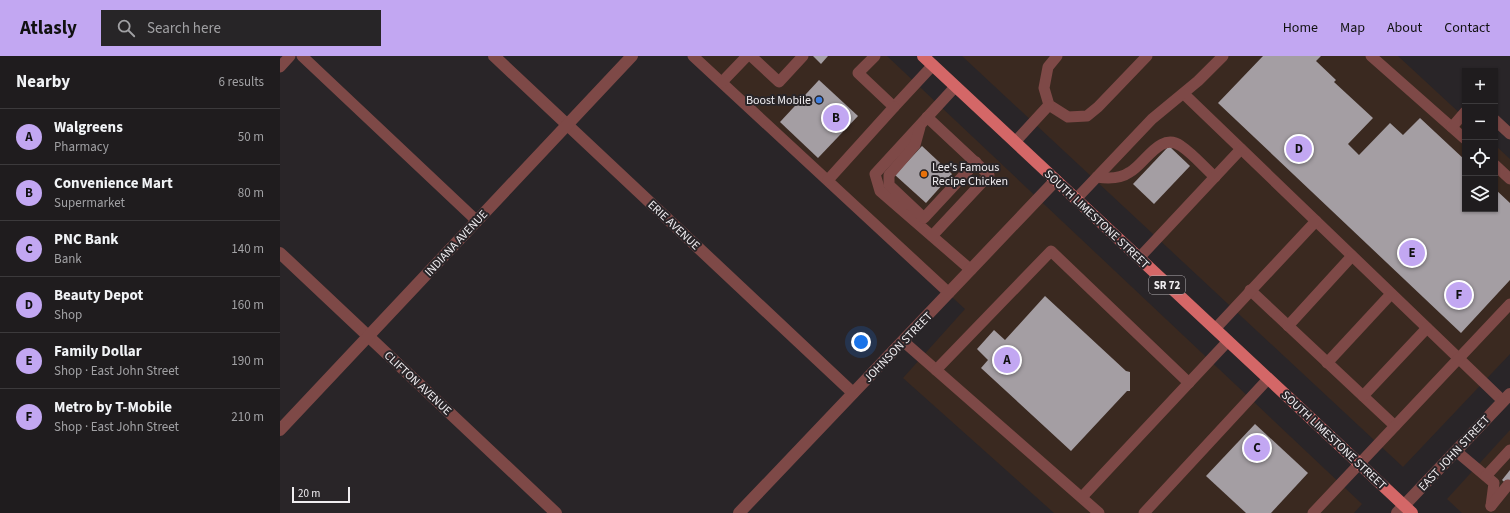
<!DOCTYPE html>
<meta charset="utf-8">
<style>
body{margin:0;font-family:"Source Sans 3",sans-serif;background:#272527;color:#f1f3f6}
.controls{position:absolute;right:12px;top:12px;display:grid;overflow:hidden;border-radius:0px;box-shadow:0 1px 3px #0004}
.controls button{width:36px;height:36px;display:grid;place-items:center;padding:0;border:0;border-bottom:1px solid #3c3a3c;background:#1f1c1e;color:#f1f3f6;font:20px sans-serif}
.scale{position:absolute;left:12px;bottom:10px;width:58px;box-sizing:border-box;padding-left:4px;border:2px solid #f0edf0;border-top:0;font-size:11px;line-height:14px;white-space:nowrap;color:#f0edf0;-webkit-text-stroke:3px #292528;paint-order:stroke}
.you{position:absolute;left:581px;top:286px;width:14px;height:14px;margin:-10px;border:3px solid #fff;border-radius:50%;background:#1a73e8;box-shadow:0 0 0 6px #1a73e833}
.badge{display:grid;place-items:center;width:26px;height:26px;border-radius:50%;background:#c2a7f2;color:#111;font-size:13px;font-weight:700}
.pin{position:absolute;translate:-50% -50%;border:2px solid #fff;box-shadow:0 1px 4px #0006}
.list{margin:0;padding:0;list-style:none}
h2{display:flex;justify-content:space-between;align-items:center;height:52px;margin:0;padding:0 16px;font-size:17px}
h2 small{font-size:13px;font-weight:400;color:#a1a1a4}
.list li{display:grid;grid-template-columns:26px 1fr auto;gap:12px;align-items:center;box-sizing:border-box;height:56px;padding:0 16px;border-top:1px solid #3c3a3c}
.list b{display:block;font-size:15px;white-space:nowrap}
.list p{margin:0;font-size:13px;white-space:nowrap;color:#a1a1a4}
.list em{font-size:13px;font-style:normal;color:#a1a1a4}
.icon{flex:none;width:22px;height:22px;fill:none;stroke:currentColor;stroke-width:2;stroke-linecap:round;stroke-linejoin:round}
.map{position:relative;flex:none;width:1230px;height:457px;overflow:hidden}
header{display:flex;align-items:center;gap:24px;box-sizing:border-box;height:56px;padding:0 20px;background:#c2a7f2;color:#111}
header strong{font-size:19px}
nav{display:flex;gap:22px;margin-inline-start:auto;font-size:14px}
.search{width:280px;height:36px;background:#272527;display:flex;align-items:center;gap:10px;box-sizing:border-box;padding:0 14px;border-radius:0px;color:#a1a1a4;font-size:15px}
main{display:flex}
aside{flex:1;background:#1f1c1e}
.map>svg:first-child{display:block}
</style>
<header>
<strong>Atlasly</strong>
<div class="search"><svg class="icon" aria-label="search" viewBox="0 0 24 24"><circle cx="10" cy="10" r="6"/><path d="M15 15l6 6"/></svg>Search here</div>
<nav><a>Home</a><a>Map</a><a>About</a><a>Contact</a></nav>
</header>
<main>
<aside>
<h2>Nearby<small>6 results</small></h2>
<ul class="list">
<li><span class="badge">A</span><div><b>Walgreens</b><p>Pharmacy</p></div><em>50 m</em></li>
<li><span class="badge">B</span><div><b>Convenience Mart</b><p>Supermarket</p></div><em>80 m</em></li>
<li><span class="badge">C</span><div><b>PNC Bank</b><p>Bank</p></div><em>140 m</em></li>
<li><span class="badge">D</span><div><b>Beauty Depot</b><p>Shop</p></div><em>160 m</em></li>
<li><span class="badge">E</span><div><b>Family Dollar</b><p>Shop · East John Street</p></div><em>190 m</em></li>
<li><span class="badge">F</span><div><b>Metro by T-Mobile</b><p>Shop · East John Street</p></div><em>210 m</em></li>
</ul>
</aside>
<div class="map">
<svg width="1230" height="457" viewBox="0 0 1230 457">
<rect width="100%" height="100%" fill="#292528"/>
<!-- commercial -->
<g fill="#3a2920">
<polygon points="408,0 607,0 1082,448 1074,457 774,457 623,322 685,253"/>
<polygon points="682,0 1118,0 1185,62 1185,153 1215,153 1215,89 1230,103 1230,298 1123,411"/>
<polygon points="1230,374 1230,457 1182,457 1167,443"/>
</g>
<!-- building -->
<g fill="#a49ea3">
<polygon points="533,0 548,0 541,8"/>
<polygon points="983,0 1041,0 1036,5 1056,24 1054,26 1093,62 1068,88 1079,99 1110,67 1123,79 1140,62 1185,104 1185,153 1215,153 1215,133 1230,147 1230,224 1181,277 938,47"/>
<polygon points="539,24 578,60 538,102 500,66"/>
<polygon points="642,90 672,118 646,147 615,119"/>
<polygon points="889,90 910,110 874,148 853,128"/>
<polygon points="765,240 846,315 850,316 850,335 847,335 791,395 701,312 708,304 697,293 714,274 725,284"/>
<polygon points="975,368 1028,417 991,457 966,457 926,420"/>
<polygon points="1230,414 1230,431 1222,424"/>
</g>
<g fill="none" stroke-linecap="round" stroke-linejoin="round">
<!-- service -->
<g stroke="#7e4947" stroke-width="11">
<polyline points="22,0 197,165"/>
<polyline points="413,0 669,237"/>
<polyline points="471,0 499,26 523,0"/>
<polyline points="595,0 578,17 614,51 653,9"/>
<polyline points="777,0 768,11 764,32 769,49 788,61 807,60 818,51 867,0"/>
<polyline points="1091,0 1185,83"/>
<polyline points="0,11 10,0"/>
<polyline points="442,26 467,0"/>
<polyline points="675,31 595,118 600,135 691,214"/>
<polyline points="904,38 1223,345"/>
<polyline points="647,61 709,119 652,180"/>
<polyline points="1215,64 1230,78"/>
<polyline points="640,71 635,89 609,119 609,129 644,162 696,106"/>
<polyline points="1172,71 1185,56"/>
<polyline points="735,86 769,49"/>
<polyline points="1215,109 1230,123"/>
<path d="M 817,121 C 829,123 840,123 850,116 C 865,108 880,75 901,90 C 913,98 924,111 935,121"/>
<polyline points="548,124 614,51"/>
<polyline points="796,143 872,63 918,25 943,0"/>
<polyline points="859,202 961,93"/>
<polyline points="970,234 1115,370"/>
<polyline points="1008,270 1072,200"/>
<polyline points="935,273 1036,165"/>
<polyline points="623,285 819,457"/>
<polyline points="1047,307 1111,238"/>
<polyline points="656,314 771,195 909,327"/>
<polyline points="1083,340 1147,272"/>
<polyline points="1176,395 1214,427 1211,450"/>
<polyline points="1206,420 1230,394"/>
<polyline points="802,441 948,285"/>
<polyline points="1211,450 1228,429"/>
<polyline points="864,457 988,323"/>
<polyline points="1033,457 1230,248"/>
</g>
<!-- minor -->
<g stroke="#7e4947" stroke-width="12">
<polyline points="214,0 573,337"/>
<polyline points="0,197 276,457"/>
<polyline points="0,374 352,0"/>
<polyline points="459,457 776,124"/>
</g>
<!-- tertiary -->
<polyline stroke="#7e4947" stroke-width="12" points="1117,457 1230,338"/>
<!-- primary -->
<polyline stroke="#d46767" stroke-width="12" points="643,0 1132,457"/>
</g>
<!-- markers -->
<circle fill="#3f7fe0" stroke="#292528" stroke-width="1.5" cx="539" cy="44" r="4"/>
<circle fill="#e8710a" stroke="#292528" stroke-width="1.5" cx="644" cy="118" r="4"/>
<g text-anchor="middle" stroke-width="4" stroke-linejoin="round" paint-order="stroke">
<!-- shield labels -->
<rect fill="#292528" stroke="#b4b1b4" stroke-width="1" x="869" y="220" width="36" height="18" rx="3"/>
<g font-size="11" font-weight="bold" fill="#f0edf0">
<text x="887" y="233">SR 72</text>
</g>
<!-- poi labels -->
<g font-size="12" fill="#f0edf0" stroke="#292528" text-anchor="end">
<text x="531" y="48">Boost Mobile</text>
<text x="652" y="115" text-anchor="start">Lee's Famous<tspan x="652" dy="14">Recipe Chicken</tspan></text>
</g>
<!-- street labels -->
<g font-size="12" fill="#f0edf0" stroke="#292528">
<text transform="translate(817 163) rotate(43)" y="4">SOUTH LIMESTONE STREET</text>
<text transform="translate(394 169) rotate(43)" y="4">ERIE AVENUE</text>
<text transform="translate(176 187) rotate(-47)" y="4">INDIANA AVENUE</text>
<text transform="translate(618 291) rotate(-46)" y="4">JOHNSON STREET</text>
<text transform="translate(138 327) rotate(43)" y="4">CLIFTON AVENUE</text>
<text transform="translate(1054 384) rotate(43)" y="4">SOUTH LIMESTONE STREET</text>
<text transform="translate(1174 397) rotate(-47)" y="4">EAST JOHN STREET</text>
</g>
</g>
</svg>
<div class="controls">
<button>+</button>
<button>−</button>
<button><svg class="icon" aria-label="locate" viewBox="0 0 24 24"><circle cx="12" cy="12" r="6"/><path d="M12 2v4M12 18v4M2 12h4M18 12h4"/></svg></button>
<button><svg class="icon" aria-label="layers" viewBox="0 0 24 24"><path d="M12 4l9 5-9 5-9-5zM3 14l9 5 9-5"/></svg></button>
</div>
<div class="scale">20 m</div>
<div class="you"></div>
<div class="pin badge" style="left:727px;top:304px">A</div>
<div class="pin badge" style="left:556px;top:62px">B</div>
<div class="pin badge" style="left:977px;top:392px">C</div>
<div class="pin badge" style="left:1019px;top:93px">D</div>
<div class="pin badge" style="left:1132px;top:197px">E</div>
<div class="pin badge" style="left:1179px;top:239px">F</div>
</div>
</main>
